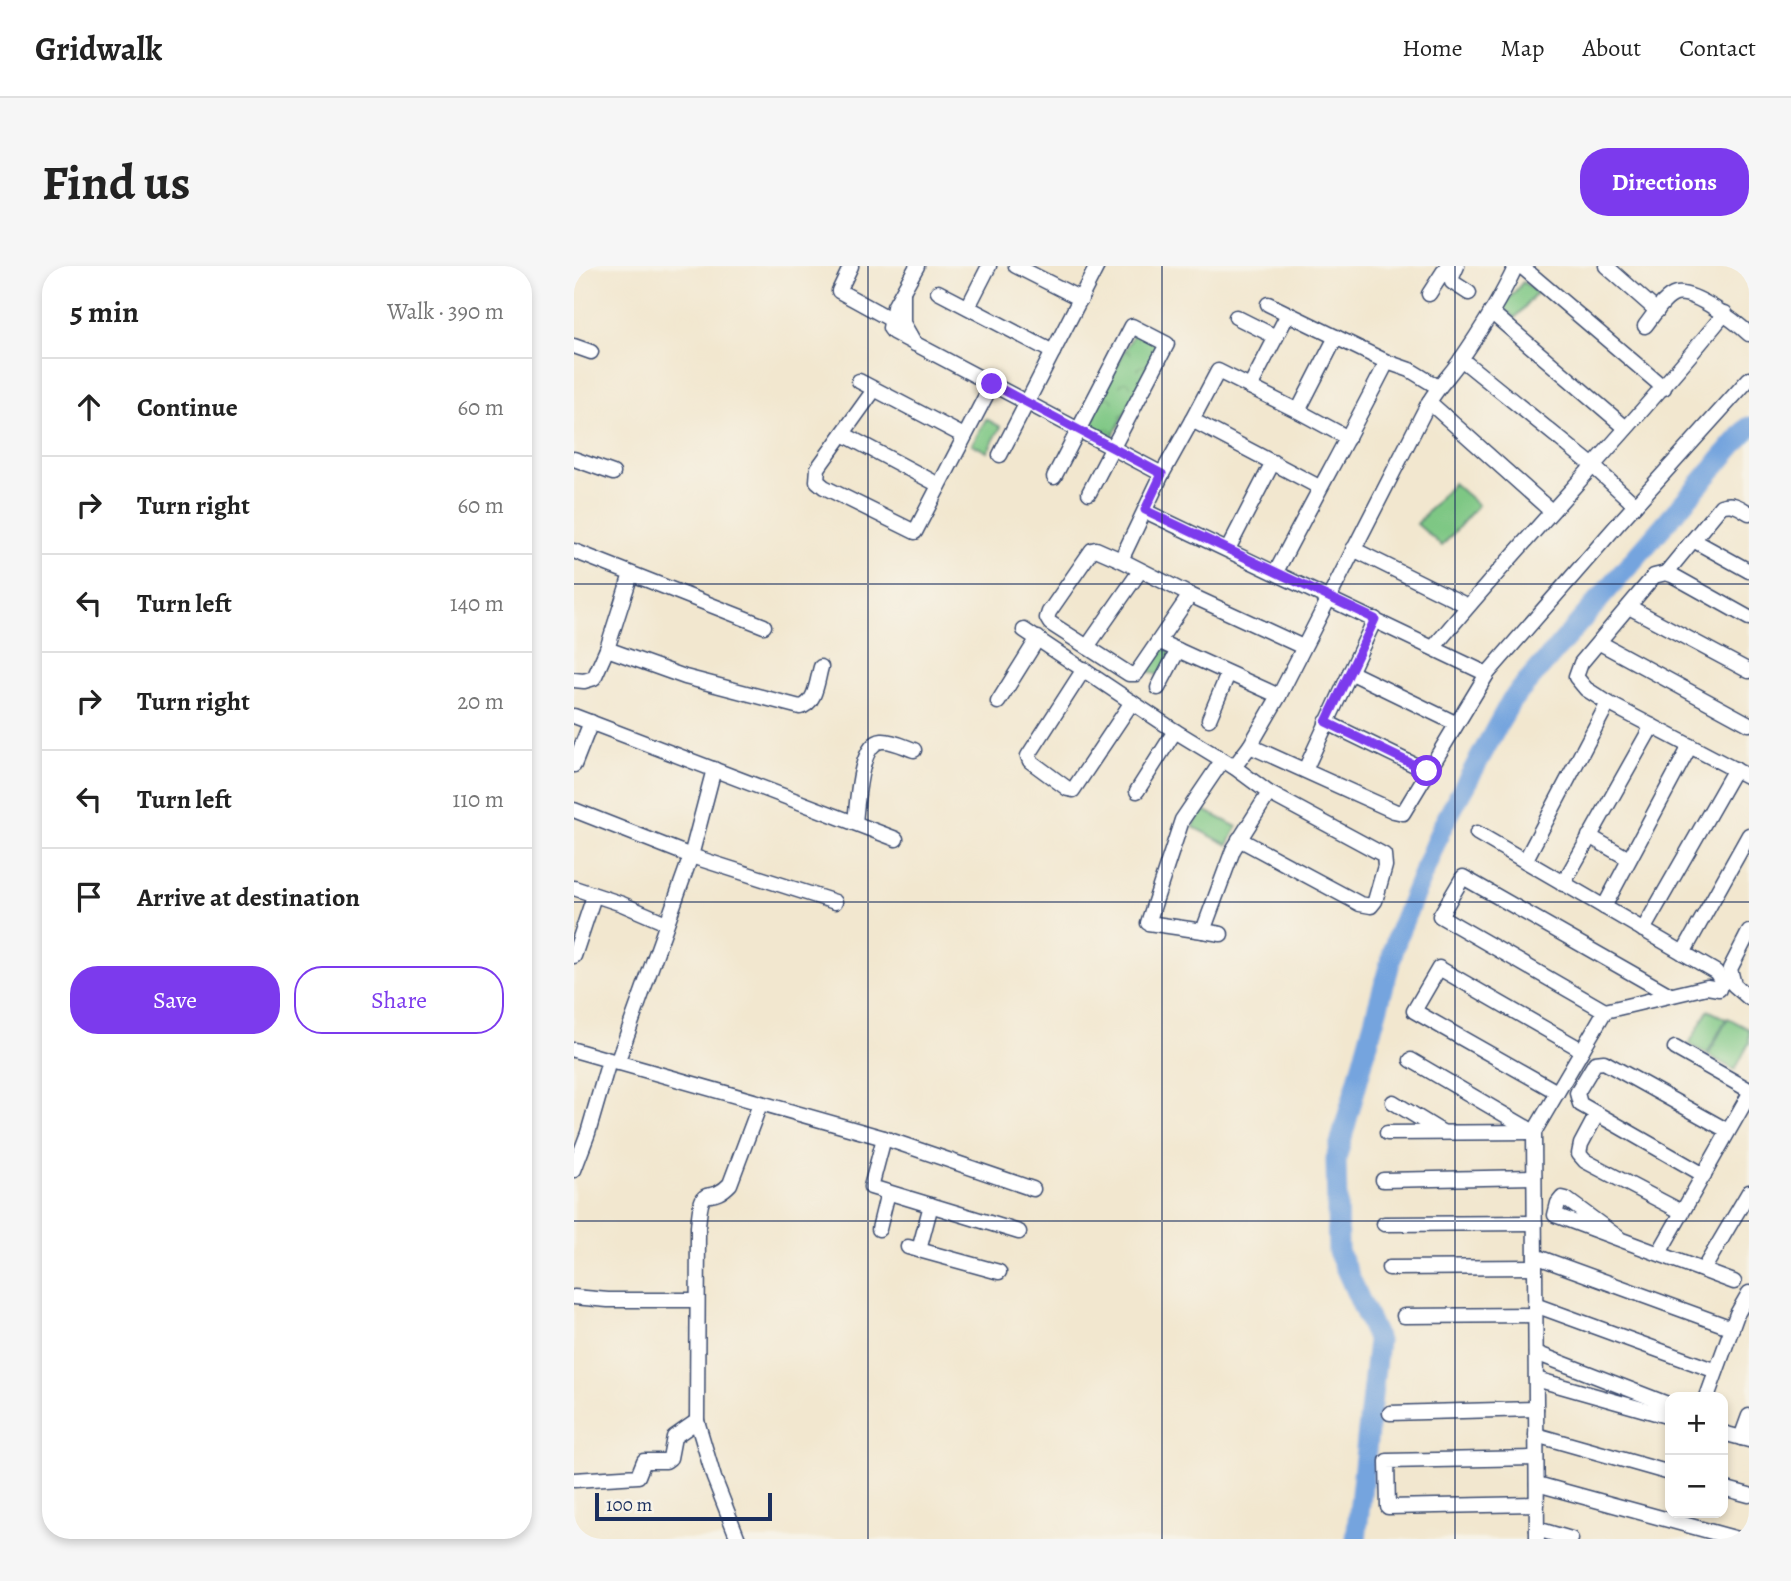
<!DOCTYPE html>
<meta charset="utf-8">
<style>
body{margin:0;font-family:Alegreya,serif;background:#f6f6f6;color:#222}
.controls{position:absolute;right:21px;bottom:21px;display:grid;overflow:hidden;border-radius:14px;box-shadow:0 4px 10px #0003}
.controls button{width:63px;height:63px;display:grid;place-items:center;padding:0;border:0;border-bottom:2px solid #e0e0e0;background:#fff;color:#222;font:35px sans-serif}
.scale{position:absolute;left:21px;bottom:18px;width:177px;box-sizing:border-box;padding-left:7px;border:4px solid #1b2f5e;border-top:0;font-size:19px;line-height:24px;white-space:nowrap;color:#1b2f5e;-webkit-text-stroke:5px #f7f3e8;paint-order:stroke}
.stop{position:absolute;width:21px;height:21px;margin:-16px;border:5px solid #7c3aed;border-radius:50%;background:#fff}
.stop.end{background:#7c3aed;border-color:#fff;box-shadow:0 2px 7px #0008}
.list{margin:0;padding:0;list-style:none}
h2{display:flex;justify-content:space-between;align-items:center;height:91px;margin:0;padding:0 28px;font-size:30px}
h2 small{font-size:23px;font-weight:400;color:#767676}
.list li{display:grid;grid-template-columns:46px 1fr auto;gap:21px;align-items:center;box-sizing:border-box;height:98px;padding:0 28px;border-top:2px solid #e0e0e0}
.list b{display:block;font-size:26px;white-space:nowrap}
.list em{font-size:23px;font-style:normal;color:#767676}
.actions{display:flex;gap:14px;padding:21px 28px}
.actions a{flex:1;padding:16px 0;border:2px solid #7c3aed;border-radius:28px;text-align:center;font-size:24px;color:#7c3aed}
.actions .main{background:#7c3aed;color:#fff}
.icon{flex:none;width:38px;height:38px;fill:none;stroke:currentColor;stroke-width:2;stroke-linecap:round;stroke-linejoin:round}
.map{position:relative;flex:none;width:1175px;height:1273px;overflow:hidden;border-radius:28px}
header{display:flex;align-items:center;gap:42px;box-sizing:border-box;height:98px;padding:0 35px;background:#fff;border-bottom:2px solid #e0e0e0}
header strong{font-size:33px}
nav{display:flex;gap:38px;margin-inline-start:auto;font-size:24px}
.intro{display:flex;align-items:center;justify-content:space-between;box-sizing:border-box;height:168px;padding:0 42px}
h1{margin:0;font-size:49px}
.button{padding:18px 32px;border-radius:28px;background:#7c3aed;color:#fff;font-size:24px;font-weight:700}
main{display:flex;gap:42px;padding:0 42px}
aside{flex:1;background:#fff;border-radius:28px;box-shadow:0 4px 10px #0003}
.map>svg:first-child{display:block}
</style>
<header>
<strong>Gridwalk</strong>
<nav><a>Home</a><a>Map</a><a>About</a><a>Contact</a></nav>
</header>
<div class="intro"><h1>Find us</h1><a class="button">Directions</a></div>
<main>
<aside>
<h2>5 min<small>Walk · 390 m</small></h2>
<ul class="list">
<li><svg class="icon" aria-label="ahead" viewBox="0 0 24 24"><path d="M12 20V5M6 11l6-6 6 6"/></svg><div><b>Continue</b></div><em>60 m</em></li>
<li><svg class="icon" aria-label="right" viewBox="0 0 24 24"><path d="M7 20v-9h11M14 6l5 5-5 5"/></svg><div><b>Turn right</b></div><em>60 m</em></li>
<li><svg class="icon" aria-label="left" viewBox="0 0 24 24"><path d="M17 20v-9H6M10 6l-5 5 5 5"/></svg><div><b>Turn left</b></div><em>140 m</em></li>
<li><svg class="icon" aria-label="right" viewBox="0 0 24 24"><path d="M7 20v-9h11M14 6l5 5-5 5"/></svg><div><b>Turn right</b></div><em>20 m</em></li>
<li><svg class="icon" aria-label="left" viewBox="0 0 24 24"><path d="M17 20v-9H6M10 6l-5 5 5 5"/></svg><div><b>Turn left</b></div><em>110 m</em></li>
<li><svg class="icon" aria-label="arrive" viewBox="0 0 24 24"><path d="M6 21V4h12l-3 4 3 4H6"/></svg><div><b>Arrive at destination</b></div></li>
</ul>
<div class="actions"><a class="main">Save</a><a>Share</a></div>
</aside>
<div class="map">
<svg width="1175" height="1273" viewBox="0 0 1175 1273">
<defs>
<pattern id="park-crowns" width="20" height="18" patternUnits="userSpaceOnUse" patternTransform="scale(1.75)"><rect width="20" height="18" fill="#7ec784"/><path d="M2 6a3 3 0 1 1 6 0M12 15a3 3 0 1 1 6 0" fill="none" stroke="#66a26f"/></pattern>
</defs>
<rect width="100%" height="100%" fill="#f7f3e8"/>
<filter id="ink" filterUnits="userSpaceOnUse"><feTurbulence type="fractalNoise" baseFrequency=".0143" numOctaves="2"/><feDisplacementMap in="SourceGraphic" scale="14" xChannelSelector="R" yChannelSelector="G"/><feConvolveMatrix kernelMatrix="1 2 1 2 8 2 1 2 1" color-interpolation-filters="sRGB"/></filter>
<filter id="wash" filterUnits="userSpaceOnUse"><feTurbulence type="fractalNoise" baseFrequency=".00686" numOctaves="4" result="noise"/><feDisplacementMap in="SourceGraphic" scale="28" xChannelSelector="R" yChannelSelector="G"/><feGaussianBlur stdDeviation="1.57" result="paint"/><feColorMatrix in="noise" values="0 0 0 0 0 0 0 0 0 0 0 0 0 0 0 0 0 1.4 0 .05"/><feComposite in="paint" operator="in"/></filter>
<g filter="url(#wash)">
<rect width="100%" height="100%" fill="#f2e7cf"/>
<!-- park -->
<polygon fill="url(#park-crowns)" stroke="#4c7b71" stroke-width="2" points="561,65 587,79 538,172 512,158"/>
<!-- garden -->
<g fill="#7ec784" stroke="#4c7b71" stroke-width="2">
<polygon points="949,16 963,27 941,52 928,41"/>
<polygon points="412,153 427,161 413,186 398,178"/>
<polygon points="879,217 904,239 868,280 843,258"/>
<polygon points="586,381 597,386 586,410 574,405"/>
<polygon points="628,543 663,561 654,579 619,561"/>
<polygon points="1134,744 1152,753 1133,788 1115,778"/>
<polygon points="1154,752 1175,763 1175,777 1161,804 1134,789"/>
</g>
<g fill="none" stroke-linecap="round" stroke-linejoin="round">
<!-- river -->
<polyline stroke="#75a4de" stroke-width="21" points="782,1273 804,1075 764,985 762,893 824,668 867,563 937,435 1175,161"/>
</g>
</g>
<g filter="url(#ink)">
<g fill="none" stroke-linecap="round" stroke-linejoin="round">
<!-- minor casing -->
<g stroke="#3b4b6f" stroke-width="17">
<g id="minor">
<polyline points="277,0 265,25 316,53"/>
<polyline points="343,0 320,41 316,62 319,66 588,208 547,294 522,283 518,284 475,346 473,352 476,357 555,408 562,408 616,329"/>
<polyline points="442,0 507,33"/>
<polyline points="883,0 878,11 878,16 895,27"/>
<path d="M 942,0 C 926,34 906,66 885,96 C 875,110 864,121 855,136 L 705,430 L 676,480 L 820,545 L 829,547 L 913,408 L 1044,258 L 1175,113"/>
<polyline points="947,0 1090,122"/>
<polyline points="1032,0 1083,45"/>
<polyline points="364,26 479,86"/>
<polyline points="329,27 329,57 341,78"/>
<polyline points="855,28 873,0"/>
<polyline points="694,38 813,96 836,104 864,121"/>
<polyline points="394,41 415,0"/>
<polyline points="917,46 1052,162"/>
<polyline points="662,51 702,71"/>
<path d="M 1071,60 C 1079,50 1090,31 1102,28 C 1120,24 1162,56 1175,68"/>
<polyline points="0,80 17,86"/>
<polyline points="887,93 1018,199 1061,239"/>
<polyline points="285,115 390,170"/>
<polyline points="676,121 714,48"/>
<polyline points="300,124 244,202 243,215 250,221 341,266 418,118"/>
<polyline points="855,136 977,245"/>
<polyline points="724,145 774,172"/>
<polyline points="618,154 644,105 724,145 762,71"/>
<polyline points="269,168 365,219"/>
<polyline points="426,189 523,0"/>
<polyline points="0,193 39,207"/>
<polyline points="588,208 618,154 745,221"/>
<polyline points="480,211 558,60 593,78 515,227"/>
<polyline points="571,245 913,408"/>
<polyline points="1119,274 1175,305"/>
<polyline points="654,283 699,196"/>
<polyline points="779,283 894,340"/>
<polyline points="0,285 190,360"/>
<polyline points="547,294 616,329 729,381"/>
<path d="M 702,306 C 738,236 777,167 813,96"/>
<path d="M 1092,307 L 1147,240 C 1159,236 1165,241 1175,247"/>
<path d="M 57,308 L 33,383 L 111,411 L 226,441 C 242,438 243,414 247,401"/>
<polyline points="1055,341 1175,405"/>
<polyline points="1175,352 1098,309 1092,307 1080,310 1007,397 1002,411 1012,423 1034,437 1175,511"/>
<polyline points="450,364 601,465 660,501 676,480"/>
<polyline points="586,376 705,430"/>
<polyline points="1026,377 1175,458"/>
<polyline points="513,381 566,305"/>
<path d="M 860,381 C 954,267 1058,162 1151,47"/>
<polyline points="510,403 454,490 456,495 494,523 499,524 558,436"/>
<polyline points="776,406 881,457"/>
<polyline points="0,414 10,415 20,412 33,383"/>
<polyline points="584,422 604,384"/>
<polyline points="424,436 464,372"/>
<polyline points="0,450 322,573"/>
<polyline points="635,453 654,408"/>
<polyline points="752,456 853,505"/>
<polyline points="648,495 608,554 574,657 629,665 659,584 695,527 660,501"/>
<polyline points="0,499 17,456"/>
<polyline points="731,504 801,353"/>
<polyline points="563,525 601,465"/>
<polyline points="0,544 117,590 261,636"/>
<path d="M 281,557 C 283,540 285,477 308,475 C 318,474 331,481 340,484"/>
<polyline points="903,567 1142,706 1149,717"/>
<polyline points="1015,570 1055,593"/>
<polyline points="665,573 786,638 797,640 801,635 811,600 810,589 695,527"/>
<polyline points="951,595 1034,437"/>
<polyline points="989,618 1078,460"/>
<polyline points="0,622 48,638 92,657"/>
<polyline points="1030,641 1116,480"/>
<polyline points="1069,664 1161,503"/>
<polyline points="629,665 647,668"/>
<polyline points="1175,666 1156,703 1160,719 1175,732"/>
<polyline points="1109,687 1175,569"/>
<polyline points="0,690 20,630"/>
<polyline points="1031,745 866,650 889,611 1096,729"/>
<polyline points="1101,782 1175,824"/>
<polyline points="0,784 310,872"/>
<polyline points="837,794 960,866"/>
<polyline points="43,797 117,590 140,503"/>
<polyline points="983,826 840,745 865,702 1008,784"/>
<polyline points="819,836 868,866"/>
<polyline points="1023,848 1007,878 1005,888 1011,895 1108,946"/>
<polyline points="813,867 960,866"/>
<polyline points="0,904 14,867 35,795"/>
<polyline points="1130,909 1006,838 1003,827 1021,797 1030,796 1154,865"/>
<polyline points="809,914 960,911"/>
<polyline points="810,958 961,957"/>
<polyline points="305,963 314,926"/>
<polyline points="445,966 297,921 310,872 459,923"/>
<polyline points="1045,972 992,933 988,932 984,937 981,949 1160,1016"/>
<polyline points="334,981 425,1006"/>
<polyline points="345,984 357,939"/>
<polyline points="1085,987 1175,829"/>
<polyline points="961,990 1158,1062"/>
<polyline points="815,1002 961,1001"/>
<polyline points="1129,1004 1175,926"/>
<polyline points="0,1031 34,1034 122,1034"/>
<polyline points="961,1039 1142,1105"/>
<polyline points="830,1050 961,1049"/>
<polyline points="962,1087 1096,1139"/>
<polyline points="962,1113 1096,1151"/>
<polyline points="1133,1131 1163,1048 1175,1027"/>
<polyline points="816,1147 962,1143"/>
<polyline points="1149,1167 1175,1174"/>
<polyline points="962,1169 1096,1207"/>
<polyline points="1167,1172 1175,1150"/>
<polyline points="962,1192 813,1195 814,1241 963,1238"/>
<polyline points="0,1214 64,1210 70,1195 92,1195 96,1192 100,1171 123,1155"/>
<polyline points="963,1218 1164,1273"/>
<polyline points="1149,1222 1175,1229"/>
<polyline points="963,1263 997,1273"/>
<path d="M 164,1273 L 140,1212 L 123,1155 L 124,961 C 128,911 133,942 156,918 L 186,838"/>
<polyline points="963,1273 960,866 1031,745 1133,721 1145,723"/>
</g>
</g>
<!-- minor -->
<use href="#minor" stroke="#fff" stroke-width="14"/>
</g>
</g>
<g fill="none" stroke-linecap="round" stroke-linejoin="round" filter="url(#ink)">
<!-- route -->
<polyline stroke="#7c3aed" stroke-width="9" points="418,118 588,208 571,244 801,353 752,456 853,505"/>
</g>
<!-- grid -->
<path fill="none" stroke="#1b2f5e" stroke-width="2" stroke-opacity="0.55" d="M 294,0 L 294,1273M 588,0 L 588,1273M 881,0 L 881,1273M 0,318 L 1175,318M 0,636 L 1175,636M 0,955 L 1175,955"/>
</svg>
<div class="controls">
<button>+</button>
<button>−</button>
</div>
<div class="scale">100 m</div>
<div class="stop" style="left:853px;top:505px"></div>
<div class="stop end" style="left:418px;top:118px"></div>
</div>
</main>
